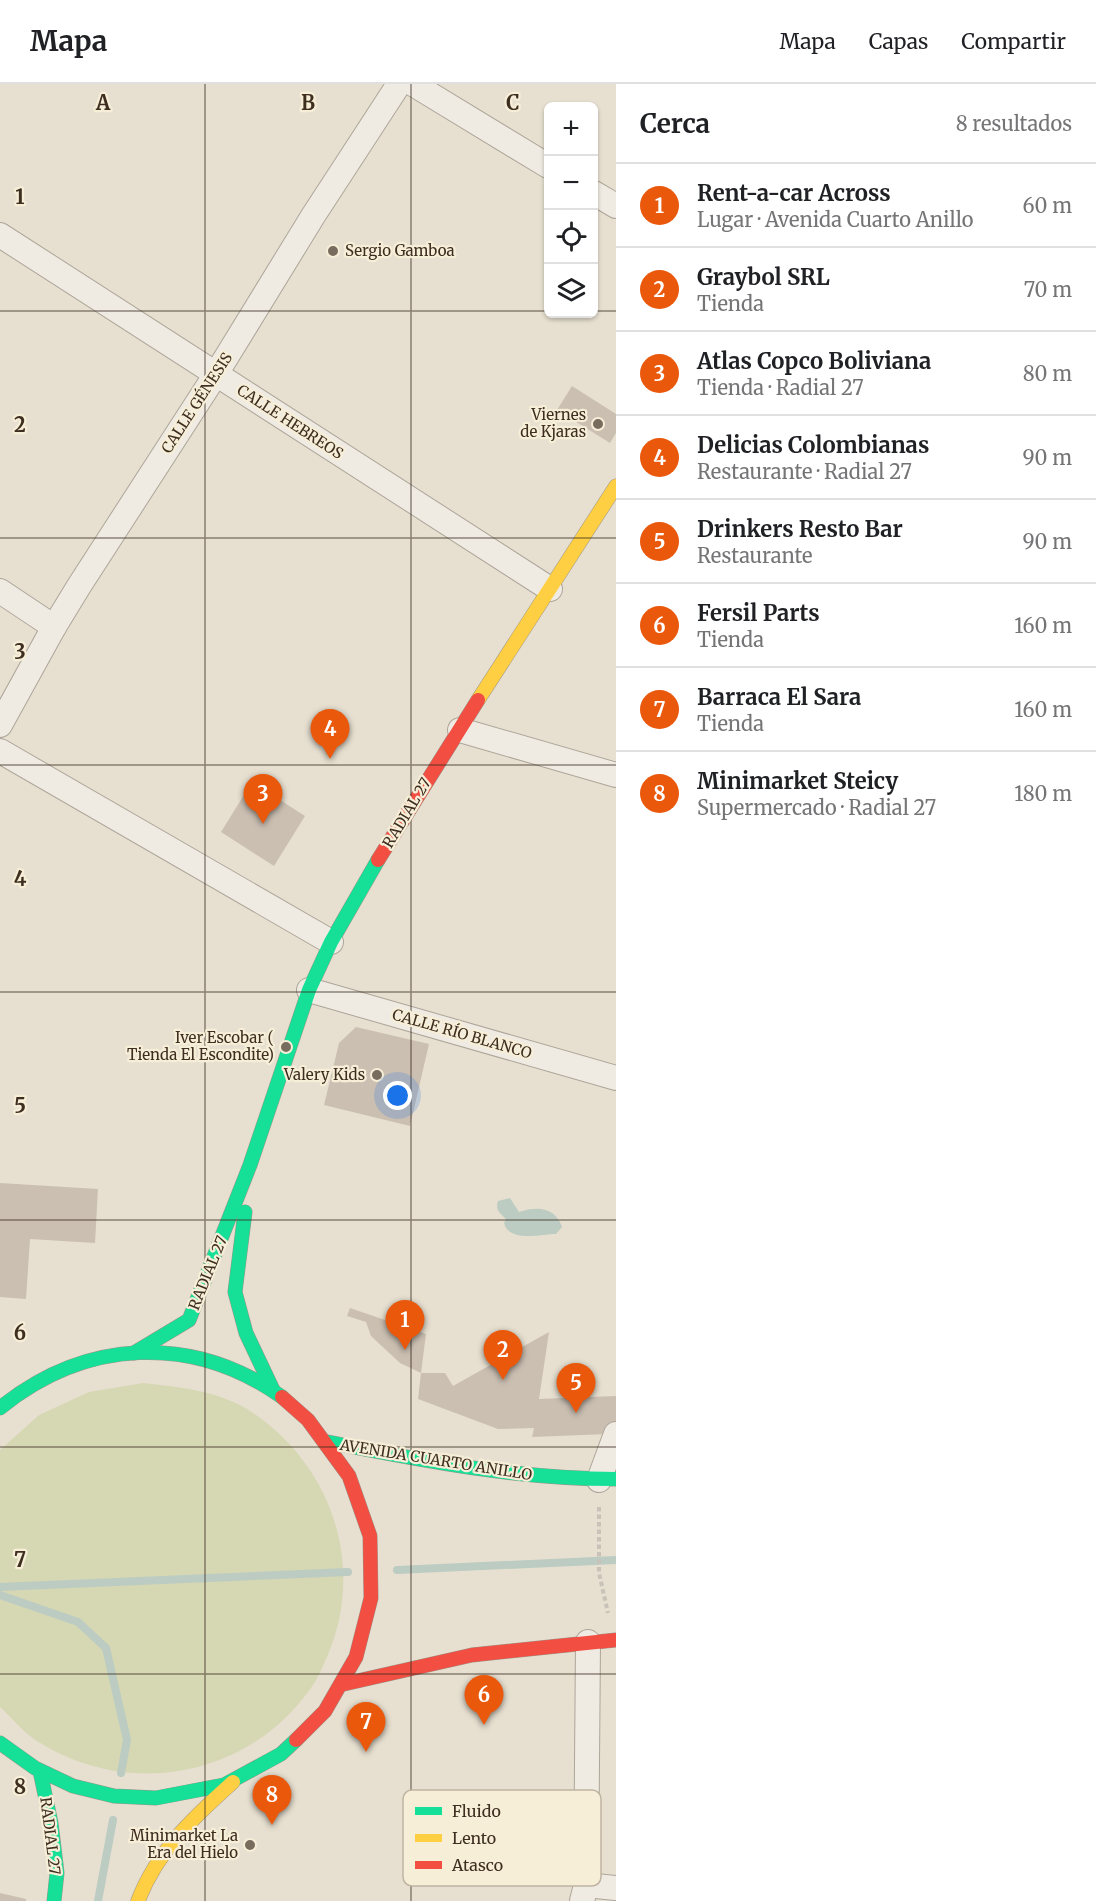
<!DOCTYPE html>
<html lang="es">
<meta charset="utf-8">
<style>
body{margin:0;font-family:Merriweather,serif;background:#f2f2f2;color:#202124}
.controls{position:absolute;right:18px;top:18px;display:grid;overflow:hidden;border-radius:9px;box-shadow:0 2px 4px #0004}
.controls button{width:54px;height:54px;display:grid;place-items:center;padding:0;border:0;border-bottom:2px solid #e0e0e0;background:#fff;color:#202124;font:30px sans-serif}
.you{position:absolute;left:398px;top:1012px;width:21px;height:21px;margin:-15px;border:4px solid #fff;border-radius:50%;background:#1a73e8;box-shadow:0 0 0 9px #1a73e833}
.badge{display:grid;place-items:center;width:39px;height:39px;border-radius:50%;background:#ea580c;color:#fff;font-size:20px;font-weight:700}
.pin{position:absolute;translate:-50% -50px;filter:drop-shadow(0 2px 3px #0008)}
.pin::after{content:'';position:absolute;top:32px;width:21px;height:18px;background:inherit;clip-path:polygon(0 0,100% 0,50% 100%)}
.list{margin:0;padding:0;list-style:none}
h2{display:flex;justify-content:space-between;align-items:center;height:78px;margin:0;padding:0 24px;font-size:26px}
h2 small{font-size:20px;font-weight:400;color:#757577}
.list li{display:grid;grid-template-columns:39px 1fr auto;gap:18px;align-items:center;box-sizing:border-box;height:84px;padding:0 24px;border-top:2px solid #e0e0e0}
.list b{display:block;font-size:22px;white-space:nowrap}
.list p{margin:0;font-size:20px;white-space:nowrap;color:#757577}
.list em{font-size:20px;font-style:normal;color:#757577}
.icon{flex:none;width:33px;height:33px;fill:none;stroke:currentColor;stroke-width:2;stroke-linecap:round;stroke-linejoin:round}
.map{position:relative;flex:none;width:616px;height:1817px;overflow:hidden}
header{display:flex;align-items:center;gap:36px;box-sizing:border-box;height:84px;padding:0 30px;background:#fff;border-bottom:2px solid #e0e0e0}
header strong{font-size:28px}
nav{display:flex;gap:33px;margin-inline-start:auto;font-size:21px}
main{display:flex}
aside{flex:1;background:#fff}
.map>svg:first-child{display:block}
</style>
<header>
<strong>Mapa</strong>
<nav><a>Mapa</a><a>Capas</a><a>Compartir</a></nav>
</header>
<main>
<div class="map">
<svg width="616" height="1817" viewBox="0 0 616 1817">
<rect width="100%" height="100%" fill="#e7e0d1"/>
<!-- green -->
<path fill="#d6d7b3" d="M 143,1299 C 178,1303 215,1306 247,1325 C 331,1378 367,1481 327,1573 C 323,1581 320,1590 315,1598 C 254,1692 131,1717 37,1657 C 23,1648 12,1634 0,1623 L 0,1366 L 39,1331 L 89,1308 Z"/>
<!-- water -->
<path fill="#bcccc2" d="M 510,1114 L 519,1128 C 537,1122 555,1123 562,1143 L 556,1150 C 541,1150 509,1159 504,1139 L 506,1135 C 500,1129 495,1126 498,1117 Z"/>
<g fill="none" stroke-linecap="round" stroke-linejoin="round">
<!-- stream -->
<g stroke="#bcccc2" stroke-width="8">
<polyline points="397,1486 616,1476"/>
<polyline points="0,1503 348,1488"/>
<polyline points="0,1511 78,1538 106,1564 127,1656 121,1689"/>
<polyline points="98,1817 113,1736"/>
</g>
</g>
<!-- building -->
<g fill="#cbbfb2">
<polygon points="572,302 616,330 616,349 610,359 557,326"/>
<polygon points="252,698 305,732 274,782 221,748"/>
<polygon points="356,943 429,960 410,1042 324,1021 339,959"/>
<polygon points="0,1099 98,1105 95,1159 30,1155 26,1215 0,1213"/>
<polygon points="350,1224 426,1250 421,1289 400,1279 371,1252 366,1238 347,1232"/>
<polygon points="549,1248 539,1315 616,1312 616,1342 608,1350 532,1353 534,1344 498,1345 418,1315 421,1289 445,1289 453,1302"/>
<polygon points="0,1809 26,1815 26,1817 0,1817"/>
</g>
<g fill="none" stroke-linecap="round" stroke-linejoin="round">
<!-- street casing -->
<g stroke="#ada599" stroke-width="26">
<g id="street">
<polyline points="413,0 548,82"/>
<polyline points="594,109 616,122"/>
<polyline points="0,151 550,505"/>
<polyline points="0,507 54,543"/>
<polyline points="0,641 54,543 79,502 216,290 313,132 399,0"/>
<polyline points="460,646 616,691"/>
<polyline points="0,667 331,858"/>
<polyline points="309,906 616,994"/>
<polyline points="599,1396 616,1350"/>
<polyline points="586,1801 616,1804"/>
<polyline points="582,1817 586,1801 588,1558"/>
</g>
</g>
<!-- fast casing -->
<g stroke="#9c958a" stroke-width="15">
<g id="fast">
<polyline points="245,1128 235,1208 246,1249 273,1306"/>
<polyline points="134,1269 189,1236 250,1081 309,906 331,858 378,776"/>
<path d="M 0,1324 C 85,1255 192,1249 282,1313"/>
<path d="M 328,1358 C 424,1377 518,1395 616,1395"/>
<polyline points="0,1659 35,1684 73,1702 114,1712 156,1714 224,1701 281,1670 296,1656"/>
<polyline points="40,1687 51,1739 57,1789 54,1817"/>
</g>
</g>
<!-- slow casing -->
<g stroke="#9c958a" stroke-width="15">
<g id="slow">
<polyline points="478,616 616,402"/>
<path d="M 138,1817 C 157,1767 194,1733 233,1698"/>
</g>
</g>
<!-- jam casing -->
<g stroke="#9c958a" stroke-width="15">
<g id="jam">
<polyline points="378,776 478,616"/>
<polyline points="282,1313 308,1336 349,1392 370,1452 371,1514 356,1573 325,1627 296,1656"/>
<polyline points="344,1600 472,1571 616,1556"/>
</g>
</g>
<!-- path -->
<polyline stroke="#c8c2b9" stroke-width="4" stroke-dasharray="4.5 3" stroke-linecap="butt" points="599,1423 599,1489 608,1529"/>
<!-- street -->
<use href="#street" stroke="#efebe3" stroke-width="24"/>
<!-- fast -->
<use href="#fast" stroke="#16e098" stroke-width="14"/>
<!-- slow -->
<use href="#slow" stroke="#ffcf43" stroke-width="14"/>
<!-- jam -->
<use href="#jam" stroke="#f24e42" stroke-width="14"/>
</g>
<!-- grid -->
<path fill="none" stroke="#3d2e20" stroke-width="1.5" stroke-opacity="0.55" d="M 205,0 L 205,1817M 411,0 L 411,1817M 0,227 L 548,227M 594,227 L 616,227M 0,454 L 616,454M 0,681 L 616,681M 0,908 L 616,908M 0,1136 L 616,1136M 0,1363 L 616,1363M 0,1590 L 616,1590"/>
<!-- markers -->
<g fill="#786c5e" stroke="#f7eed8" stroke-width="2">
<circle cx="333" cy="167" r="6"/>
<circle cx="598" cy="340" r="6"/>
<circle cx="286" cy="963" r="6"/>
<circle cx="377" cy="991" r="6"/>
<circle cx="250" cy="1761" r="6"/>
</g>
<g text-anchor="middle" stroke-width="4.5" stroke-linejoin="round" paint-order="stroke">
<!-- poi labels -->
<g font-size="15" fill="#3d2e20" stroke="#f7eed8" text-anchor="end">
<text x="345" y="172" text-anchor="start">Sergio Gamboa</text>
<text x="586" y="336">Viernes<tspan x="586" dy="17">de Kjaras</tspan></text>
<text x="274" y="959">Iver Escobar (<tspan x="274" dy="17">Tienda El Escondite)</tspan></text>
<text x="365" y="996">Valery Kids</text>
<text x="238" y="1757">Minimarket La<tspan x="238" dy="17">Era del Hielo</tspan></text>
</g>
<!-- street labels -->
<g font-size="15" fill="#3d2e20" stroke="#f7eed8">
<text transform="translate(197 319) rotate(-57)" y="5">CALLE GÉNESIS</text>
<text transform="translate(290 338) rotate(33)" y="5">CALLE HEBREOS</text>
<text transform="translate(407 729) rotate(-59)" y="5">RADIAL 27</text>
<text transform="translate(462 950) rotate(16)" y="5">CALLE RÍO BLANCO</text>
<text transform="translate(208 1189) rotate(-68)" y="5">RADIAL 27</text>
<text transform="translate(436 1376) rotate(9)" y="5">AVENIDA CUARTO ANILLO</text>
<text transform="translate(50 1752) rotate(83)" y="5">RADIAL 27</text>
</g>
</g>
<!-- legend -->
<rect x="403" y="1706" width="198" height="96" rx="9" fill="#f7eed8" stroke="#bfb4a1" stroke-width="1.5"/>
<rect x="415" y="1723" width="27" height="8" fill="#16e098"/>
<rect x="415" y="1750" width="27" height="8" fill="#ffcf43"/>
<rect x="415" y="1777" width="27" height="8" fill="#f24e42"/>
<g font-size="16" fill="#3d2e20">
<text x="452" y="1733">Fluido</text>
<text x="452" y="1760">Lento</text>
<text x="452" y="1787">Atasco</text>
</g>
<g font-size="20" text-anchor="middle" font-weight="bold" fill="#3d2e20" stroke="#f7eed8" stroke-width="4.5" stroke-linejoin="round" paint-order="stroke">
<text x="103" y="26">A</text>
<text x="308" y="26">B</text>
<text x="513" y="26">C</text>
<text x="20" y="120">1</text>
<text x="20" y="348">2</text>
<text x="20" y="575">3</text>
<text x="20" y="802">4</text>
<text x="20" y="1029">5</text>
<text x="20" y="1256">6</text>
<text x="20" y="1483">7</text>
<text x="20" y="1710">8</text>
</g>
</svg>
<div class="controls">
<button>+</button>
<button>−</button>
<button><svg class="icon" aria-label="locate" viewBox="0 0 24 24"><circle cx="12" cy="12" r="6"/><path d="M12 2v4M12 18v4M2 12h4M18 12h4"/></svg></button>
<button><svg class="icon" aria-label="layers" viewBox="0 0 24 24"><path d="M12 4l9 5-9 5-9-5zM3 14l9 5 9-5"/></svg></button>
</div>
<div class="you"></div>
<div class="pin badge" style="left:405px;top:1266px">1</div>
<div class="pin badge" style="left:503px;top:1296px">2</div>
<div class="pin badge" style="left:263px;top:740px">3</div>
<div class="pin badge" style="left:330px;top:675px">4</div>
<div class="pin badge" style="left:576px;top:1329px">5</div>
<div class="pin badge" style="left:484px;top:1641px">6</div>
<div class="pin badge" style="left:366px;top:1668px">7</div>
<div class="pin badge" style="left:272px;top:1741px">8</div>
</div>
<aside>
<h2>Cerca<small>8 resultados</small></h2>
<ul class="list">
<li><span class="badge">1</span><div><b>Rent-a-car Across</b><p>Lugar · Avenida Cuarto Anillo</p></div><em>60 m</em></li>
<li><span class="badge">2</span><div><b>Graybol SRL</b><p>Tienda</p></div><em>70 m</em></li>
<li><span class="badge">3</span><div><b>Atlas Copco Boliviana</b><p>Tienda · Radial 27</p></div><em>80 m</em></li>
<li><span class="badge">4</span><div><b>Delicias Colombianas</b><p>Restaurante · Radial 27</p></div><em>90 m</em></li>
<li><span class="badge">5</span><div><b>Drinkers Resto Bar</b><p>Restaurante</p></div><em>90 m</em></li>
<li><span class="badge">6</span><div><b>Fersil Parts</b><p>Tienda</p></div><em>160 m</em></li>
<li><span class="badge">7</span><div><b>Barraca El Sara</b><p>Tienda</p></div><em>160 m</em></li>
<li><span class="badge">8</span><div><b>Minimarket Steicy</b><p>Supermercado · Radial 27</p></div><em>180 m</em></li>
</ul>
</aside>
</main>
